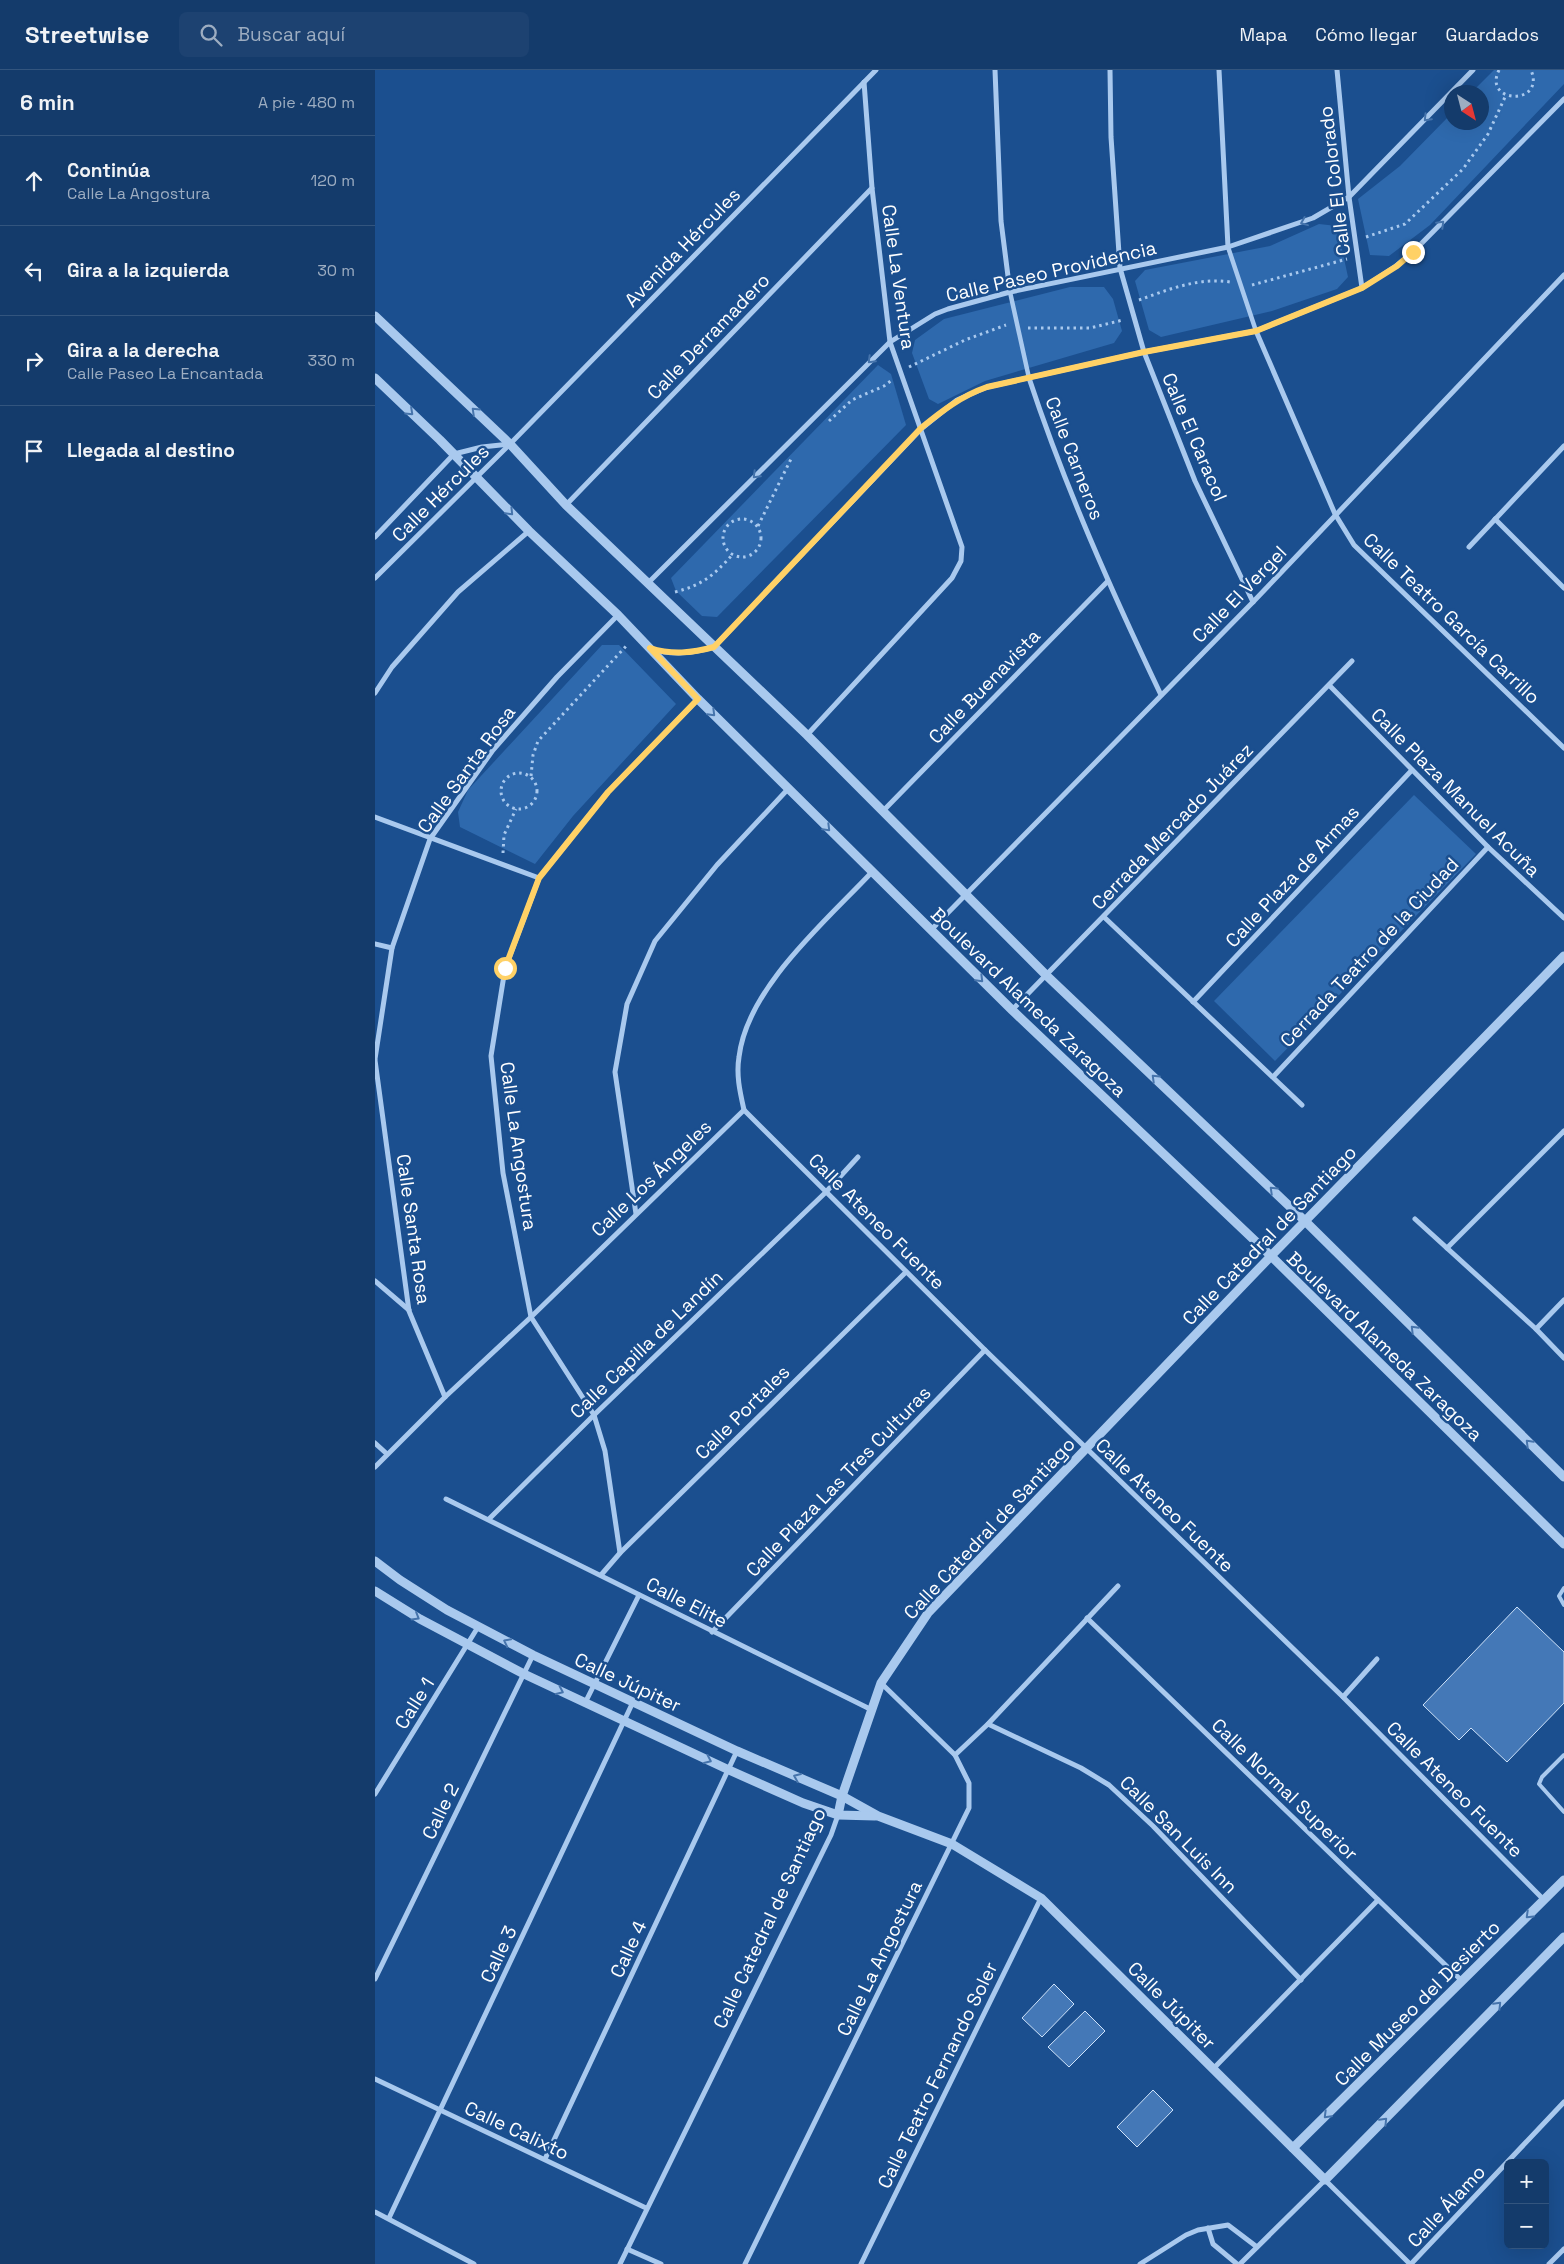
<!DOCTYPE html>
<html lang="es">
<meta charset="utf-8">
<style>
body{margin:0;font-family:"Space Grotesk",sans-serif;background:#1d4271;color:#f1f3f6}
.controls{position:absolute;right:15px;bottom:15px;display:grid;overflow:hidden;border-radius:8px;box-shadow:0 5px 20px #0002}
.controls button{width:45px;height:45px;display:grid;place-items:center;padding:0;border:0;border-bottom:1px solid #33557e;background:#143b6b;color:#f1f3f6;font:25px sans-serif}
.compass{position:absolute;left:1069px;top:15px;width:45px;height:45px;border-radius:50%;background:#143b6b;box-shadow:0 5px 20px #0002;rotate:144deg}
.stop{position:absolute;width:15px;height:15px;margin:-11px;border:4px solid #ffd166;border-radius:50%;background:#fff}
.stop.end{background:#ffd166;border-color:#fff;box-shadow:0 1px 5px #0008}
.list{margin:0;padding:0;list-style:none}
h2{display:flex;justify-content:space-between;align-items:center;height:65px;margin:0;padding:0 20px;font-size:21px}
h2 small{font-size:16px;font-weight:400;color:#9dadc1}
.list li{display:grid;grid-template-columns:32px 1fr auto;gap:15px;align-items:center;box-sizing:border-box;height:90px;padding:0 20px;border-top:1px solid #33557e}
.list b{display:block;font-size:19px;white-space:nowrap}
.list p{margin:0;font-size:16px;white-space:nowrap;color:#9dadc1}
.list em{font-size:16px;font-style:normal;color:#9dadc1}
.icon{flex:none;width:28px;height:28px;fill:none;stroke:currentColor;stroke-width:2;stroke-linecap:round;stroke-linejoin:round}
.map{position:relative;flex:none;width:1189px;height:2194px;overflow:hidden}
header{display:flex;align-items:center;gap:30px;box-sizing:border-box;height:70px;padding:0 25px;background:#143b6b;border-bottom:1px solid #33557e}
header strong{font-size:24px}
nav{display:flex;gap:28px;margin-inline-start:auto;font-size:18px}
.search{width:350px;height:45px;background:#1d4271;display:flex;align-items:center;gap:12px;box-sizing:border-box;padding:0 18px;border-radius:8px;color:#9dadc1;font-size:19px}
main{display:flex}
aside{flex:1;background:#143b6b}
.map>svg:first-child{display:block}
</style>
<header>
<strong>Streetwise</strong>
<div class="search"><svg class="icon" aria-label="search" viewBox="0 0 24 24"><circle cx="10" cy="10" r="6"/><path d="M15 15l6 6"/></svg>Buscar aquí</div>
<nav><a>Mapa</a><a>Cómo llegar</a><a>Guardados</a></nav>
</header>
<main>
<aside>
<h2>6 min<small>A pie · 480 m</small></h2>
<ul class="list">
<li><svg class="icon" aria-label="ahead" viewBox="0 0 24 24"><path d="M12 20V5M6 11l6-6 6 6"/></svg><div><b>Continúa</b><p>Calle La Angostura</p></div><em>120 m</em></li>
<li><svg class="icon" aria-label="left" viewBox="0 0 24 24"><path d="M17 20v-9H6M10 6l-5 5 5 5"/></svg><div><b>Gira a la izquierda</b></div><em>30 m</em></li>
<li><svg class="icon" aria-label="right" viewBox="0 0 24 24"><path d="M7 20v-9h11M14 6l5 5-5 5"/></svg><div><b>Gira a la derecha</b><p>Calle Paseo La Encantada</p></div><em>330 m</em></li>
<li><svg class="icon" aria-label="arrive" viewBox="0 0 24 24"><path d="M6 21V4h12l-3 4 3 4H6"/></svg><div><b>Llegada al destino</b></div></li>
</ul>
</aside>
<div class="map">
<svg width="1189" height="2194" viewBox="0 0 1189 2194">
<rect width="100%" height="100%" fill="#1b4f8f"/>
<!-- green -->
<g fill="#2e69ad">
<polygon points="1119,0 1189,0 1189,14 1055,155 1014,186 995,185 983,129 1025,96 1076,44 1076,52 1106,52 1106,22 1097,22"/>
<polygon points="944,154 962,156 973,207 962,219 897,241 786,267 774,260 760,211 770,200 895,176"/>
<polygon points="695,217 729,217 738,229 747,261 739,273 610,311 563,334 554,329 537,283 540,270 569,249"/>
<polygon points="503,295 516,304 531,355 342,547 327,546 301,521 296,508"/>
<polygon points="227,575 244,575 301,634 198,746 160,794 85,757 83,742 93,720"/>
<polygon points="1039,725 1101,784 900,991 839,931"/>
</g>
<!-- building -->
<g fill="#4478b7" stroke="#cfe3fa">
<polygon points="1142,1537 1189,1582 1189,1633 1132,1692 1096,1658 1084,1670 1048,1635"/>
<polygon points="679,1914 699,1934 667,1967 647,1948"/>
<polygon points="710,1941 730,1961 694,1997 673,1977"/>
<polygon points="778,2020 798,2040 762,2077 742,2057"/>
</g>
<g fill="none" stroke-linecap="round" stroke-linejoin="round">
<!-- path -->
<g stroke="#a9c9ee" stroke-width="3" stroke-dasharray="2.5 4" stroke-linecap="butt">
<path d="M 1124,0 C 1107,34 1171,36 1156,0"/>
<polyline points="991,167 1030,154 1088,99 1113,64 1131,25"/>
<polyline points="877,215 972,189"/>
<path d="M 764,230 C 792,220 824,207 855,212"/>
<polyline points="653,258 715,258 748,250"/>
<polyline points="534,297 590,270 631,255"/>
<polyline points="454,351 477,330 509,316 517,310"/>
<circle cx="367" cy="468" r="19"/>
<polyline points="383,456 416,389"/>
<path d="M 300,522 C 328,515 339,505 358,484"/>
<circle cx="144" cy="721" r="18"/>
<polyline points="156,706 158,685 163,671 253,574"/>
<polyline points="128,783 129,765 141,739"/>
</g>
<!-- service -->
<g stroke="#a9c9ee" stroke-width="4">
<polyline points="1189,1518 1184,1526 1189,1535"/>
<polyline points="1189,1685 1167,1707 1164,1714 1189,1742"/>
</g>
<!-- pedestrian -->
<g stroke="#a9c9ee" stroke-width="4.5">
<polyline points="853,177 881,261"/>
<polyline points="635,222 654,308"/>
</g>
<!-- minor -->
<g stroke="#a9c9ee" stroke-width="5">
<polyline points="620,0 626,151 635,222"/>
<polyline points="735,0 736,67 745,198 769,282 820,411 878,532"/>
<polyline points="844,0 853,177"/>
<polyline points="962,0 974,127 987,218"/>
<polyline points="881,261 960,444 979,475 1189,678"/>
<path d="M 654,308 C 690,417 737,522 786,625"/>
<polyline points="191,435 497,118"/>
<polyline points="1120,449 1189,518"/>
<polyline points="0,467 79,384 107,377 135,374"/>
<polyline points="1094,477 1189,376"/>
<polyline points="0,508 135,374 501,0"/>
<polyline points="273,513 515,272 560,244 573,239 635,222 853,177 938,148 974,127 1098,0"/>
<path d="M 277,579 C 298,586 318,583 339,577 L 546,359 L 582,330 L 612,317 L 769,282 L 881,261 L 987,218 L 1021,196 L 1038,182 L 1189,29"/>
<polyline points="954,615 1113,777 1189,848"/>
<polyline points="0,623 17,597 83,522 154,461"/>
<polyline points="432,665 577,508 586,491 587,477 515,272 497,118 489,12"/>
<polyline points="508,741 732,512"/>
<polyline points="0,747 164,808"/>
<polyline points="729,847 927,1035"/>
<polyline points="556,860 878,532 1189,205"/>
<polyline points="0,874 17,878"/>
<polyline points="818,932 1037,700"/>
<polyline points="637,940 977,591"/>
<polyline points="0,989 17,878 55,769 118,680 182,607 243,545"/>
<polyline points="0,990 34,1241 70,1327"/>
<polyline points="898,1007 1113,777"/>
<polyline points="369,1040 610,1280 968,1627 1169,1830"/>
<path d="M 369,1040 C 365,1022 361,1005 364,987 C 372,918 451,851 497,802"/>
<polyline points="261,1144 240,1002 252,934 280,871 342,795 413,719"/>
<polyline points="1040,1149 1161,1259 1189,1288"/>
<polyline points="1072,1178 1189,1061"/>
<polyline points="0,1211 34,1240"/>
<polyline points="1161,1259 1189,1230"/>
<polyline points="0,1373 12,1384"/>
<polyline points="0,1397 70,1327 156,1247 369,1040"/>
<polyline points="71,1429 497,1640"/>
<polyline points="114,1449 219,1345 451,1122 483,1087"/>
<polyline points="245,1483 230,1381 219,1345 156,1247 128,1103 116,986 130,899 164,808 233,722 323,629"/>
<polyline points="226,1505 245,1483 531,1202"/>
<polyline points="712,1548 1087,1911"/>
<polyline points="337,1562 610,1280"/>
<polyline points="968,1627 1002,1589"/>
<polyline points="210,1633 264,1525"/>
<polyline points="613,1654 706,1698 734,1715 778,1756 926,1910"/>
<polyline points="580,1685 613,1654 743,1516"/>
<polyline points="0,1724 103,1557"/>
<polyline points="0,1909 158,1585"/>
<polyline points="838,1999 1003,1830"/>
<polyline points="0,2009 271,2138"/>
<polyline points="170,2089 362,1681"/>
<polyline points="0,2142 99,2194"/>
<polyline points="14,2148 258,1632"/>
<polyline points="833,2158 838,2174 862,2194"/>
<polyline points="252,2179 286,2194"/>
<polyline points="245,2194 456,1765 463,1745"/>
<polyline points="370,2194 594,1738 594,1713 580,1685 506,1613"/>
<polyline points="486,2194 666,1828"/>
<polyline points="765,2194 811,2165 823,2160 853,2155 882,2177"/>
<polyline points="865,2194 950,2110 1035,2194"/>
<polyline points="1036,2194 1189,2032"/>
<polyline points="1174,2194 1189,2179"/>
</g>
<!-- tertiary -->
<g stroke="#a9c9ee" stroke-width="9">
<polyline points="0,246 135,374 191,435 432,665 671,905 930,1151 1189,1407"/>
<polyline points="0,308 65,370 154,461 243,545 323,629 637,940 896,1186 1189,1474"/>
<polyline points="0,1491 25,1510 72,1540 158,1585 362,1681 467,1726 503,1746 577,1774 666,1828 950,2110 1189,1867"/>
<polyline points="0,1521 45,1549 149,1604 354,1700 428,1733 463,1745 500,1746"/>
<polyline points="463,1745 467,1726 506,1613 553,1543 896,1186 1189,886"/>
<polyline points="918,2078 1189,1810"/>
</g>
</g>
<!-- one-way arrows -->
<defs><path id="oneway-chevron" d="M-2-3.5L2.5 0L-2 3.5" fill="none" stroke-width="1.6" stroke-linecap="round" stroke-linejoin="round" transform="scale(1.25)"/></defs>
<g stroke="#4674ac">
<use href="#oneway-chevron" transform="translate(1052 48) rotate(134)"/>
<use href="#oneway-chevron" transform="translate(929 152) rotate(158)"/>
<use href="#oneway-chevron" transform="translate(1066 154) rotate(-45)"/>
<use href="#oneway-chevron" transform="translate(496 290) rotate(135)"/>
<use href="#oneway-chevron" transform="translate(100 341) rotate(-136)"/>
<use href="#oneway-chevron" transform="translate(35 342) rotate(43)"/>
<use href="#oneway-chevron" transform="translate(381 405) rotate(135)"/>
<use href="#oneway-chevron" transform="translate(135 442) rotate(46)"/>
<use href="#oneway-chevron" transform="translate(337 643) rotate(45)"/>
<use href="#oneway-chevron" transform="translate(452 758) rotate(45)"/>
<use href="#oneway-chevron" transform="translate(605 909) rotate(45)"/>
<use href="#oneway-chevron" transform="translate(780 1008) rotate(-136)"/>
<use href="#oneway-chevron" transform="translate(898 1120) rotate(-136)"/>
<use href="#oneway-chevron" transform="translate(1039 1259) rotate(-135)"/>
<use href="#oneway-chevron" transform="translate(1154 1373) rotate(-135)"/>
<use href="#oneway-chevron" transform="translate(41 1547) rotate(31)"/>
<use href="#oneway-chevron" transform="translate(132 1572) rotate(-153)"/>
<use href="#oneway-chevron" transform="translate(185 1621) rotate(25)"/>
<use href="#oneway-chevron" transform="translate(333 1690) rotate(25)"/>
<use href="#oneway-chevron" transform="translate(422 1707) rotate(-157)"/>
<use href="#oneway-chevron" transform="translate(1154 1845) rotate(136)"/>
<use href="#oneway-chevron" transform="translate(1123 1935) rotate(-46)"/>
<use href="#oneway-chevron" transform="translate(952 2045) rotate(135)"/>
<use href="#oneway-chevron" transform="translate(1009 2051) rotate(-46)"/>
</g>
<g fill="none" stroke-linecap="round" stroke-linejoin="round">
<!-- route -->
<path stroke="#ffd166" stroke-width="6" d="M 130,898 L 164,808 L 233,722 L 323,629 L 275,578 C 297,585 317,583 339,577 L 546,358 C 567,341 586,326 612,317 L 769,282 L 881,261 L 987,218 L 1022,196 L 1038,182"/>
</g>
<g text-anchor="middle" stroke-width="5" stroke-linejoin="round" paint-order="stroke">
<!-- street labels -->
<g font-size="19" fill="#fff" stroke="#1b4f8f">
<text transform="translate(959 111) rotate(-97)" y="7">Calle El Colorado</text>
<text transform="translate(307 177) rotate(-46)" y="7">Avenida Hércules</text>
<text transform="translate(676 201) rotate(-13)" y="7">Calle Paseo Providencia</text>
<text transform="translate(524 207) rotate(82)" y="7">Calle La Ventura</text>
<text transform="translate(333 266) rotate(-46)" y="7">Calle Derramadero</text>
<text transform="translate(820 367) rotate(67)" y="7">Calle El Caracol</text>
<text transform="translate(700 388) rotate(69)" y="7">Calle Carneros</text>
<text transform="translate(65 423) rotate(-45)" y="7">Calle Hércules</text>
<text transform="translate(864 524) rotate(-46)" y="7">Calle El Vergel</text>
<text transform="translate(1077 548) rotate(44)" y="7">Calle Teatro García Carrillo</text>
<text transform="translate(609 616) rotate(-46)" y="7">Calle Buenavista</text>
<text transform="translate(91 699) rotate(-54)" y="7">Calle Santa Rosa</text>
<text transform="translate(1081 722) rotate(45)" y="7">Calle Plaza Manuel Acuña</text>
<text transform="translate(797 756) rotate(-46)" y="7">Cerrada Mercado Juárez</text>
<text transform="translate(917 806) rotate(-47)" y="7">Calle Plaza de Armas</text>
<text transform="translate(994 882) rotate(-47)" y="7">Cerrada Teatro de la Ciudad</text>
<text transform="translate(654 932) rotate(44)" y="7">Boulevard Alameda Zaragoza</text>
<text transform="translate(144 1076) rotate(82)" y="7">Calle La Angostura</text>
<text transform="translate(276 1108) rotate(-44)" y="7">Calle Los Ángeles</text>
<text transform="translate(502 1151) rotate(45)" y="7">Calle Ateneo Fuente</text>
<text transform="translate(39 1159) rotate(82)" y="7">Calle Santa Rosa</text>
<text transform="translate(894 1165) rotate(-46)" y="7">Calle Catedral de Santiago</text>
<text transform="translate(271 1274) rotate(-44)" y="7">Calle Capilla de Landín</text>
<text transform="translate(1010 1276) rotate(44)" y="7">Boulevard Alameda Zaragoza</text>
<text transform="translate(367 1342) rotate(-45)" y="7">Calle Portales</text>
<text transform="translate(463 1411) rotate(-46)" y="7">Calle Plaza Las Tres Culturas</text>
<text transform="translate(790 1435) rotate(44)" y="7">Calle Ateneo Fuente</text>
<text transform="translate(614 1458) rotate(-47)" y="7">Calle Catedral de Santiago</text>
<text transform="translate(312 1532) rotate(27)" y="7">Calle Elite</text>
<text transform="translate(253 1612) rotate(25)" y="7">Calle Júpiter</text>
<text transform="translate(39 1633) rotate(-58)" y="7">Calle 1</text>
<text transform="translate(910 1719) rotate(44)" y="7">Calle Normal Superior</text>
<text transform="translate(1080 1719) rotate(45)" y="7">Calle Ateneo Fuente</text>
<text transform="translate(65 1741) rotate(-64)" y="7">Calle 2</text>
<text transform="translate(804 1764) rotate(45)" y="7">Calle San Luis Inn</text>
<text transform="translate(394 1848) rotate(-65)" y="7">Calle Catedral de Santiago</text>
<text transform="translate(253 1879) rotate(-65)" y="7">Calle 4</text>
<text transform="translate(123 1884) rotate(-65)" y="7">Calle 3</text>
<text transform="translate(504 1888) rotate(-64)" y="7">Calle La Angostura</text>
<text transform="translate(1042 1933) rotate(-45)" y="7">Calle Museo del Desierto</text>
<text transform="translate(797 1935) rotate(45)" y="7">Calle Júpiter</text>
<text transform="translate(562 2005) rotate(-64)" y="7">Calle Teatro Fernando Soler</text>
<text transform="translate(142 2060) rotate(25)" y="7">Calle Calixto</text>
<text transform="translate(1071 2136) rotate(-47)" y="7">Calle Álamo</text>
</g>
</g>
</svg>
<div class="controls">
<button>+</button>
<button>−</button>
</div>
<svg class="compass" viewBox="-18 -18 36 36"><path d="M0-13l5 13h-10z" fill="#e53935"/><path d="M0 13l5-13h-10z" fill="#9dadc1"/></svg>
<div class="stop" style="left:130px;top:898px"></div>
<div class="stop end" style="left:1038px;top:182px"></div>
</div>
</main>
